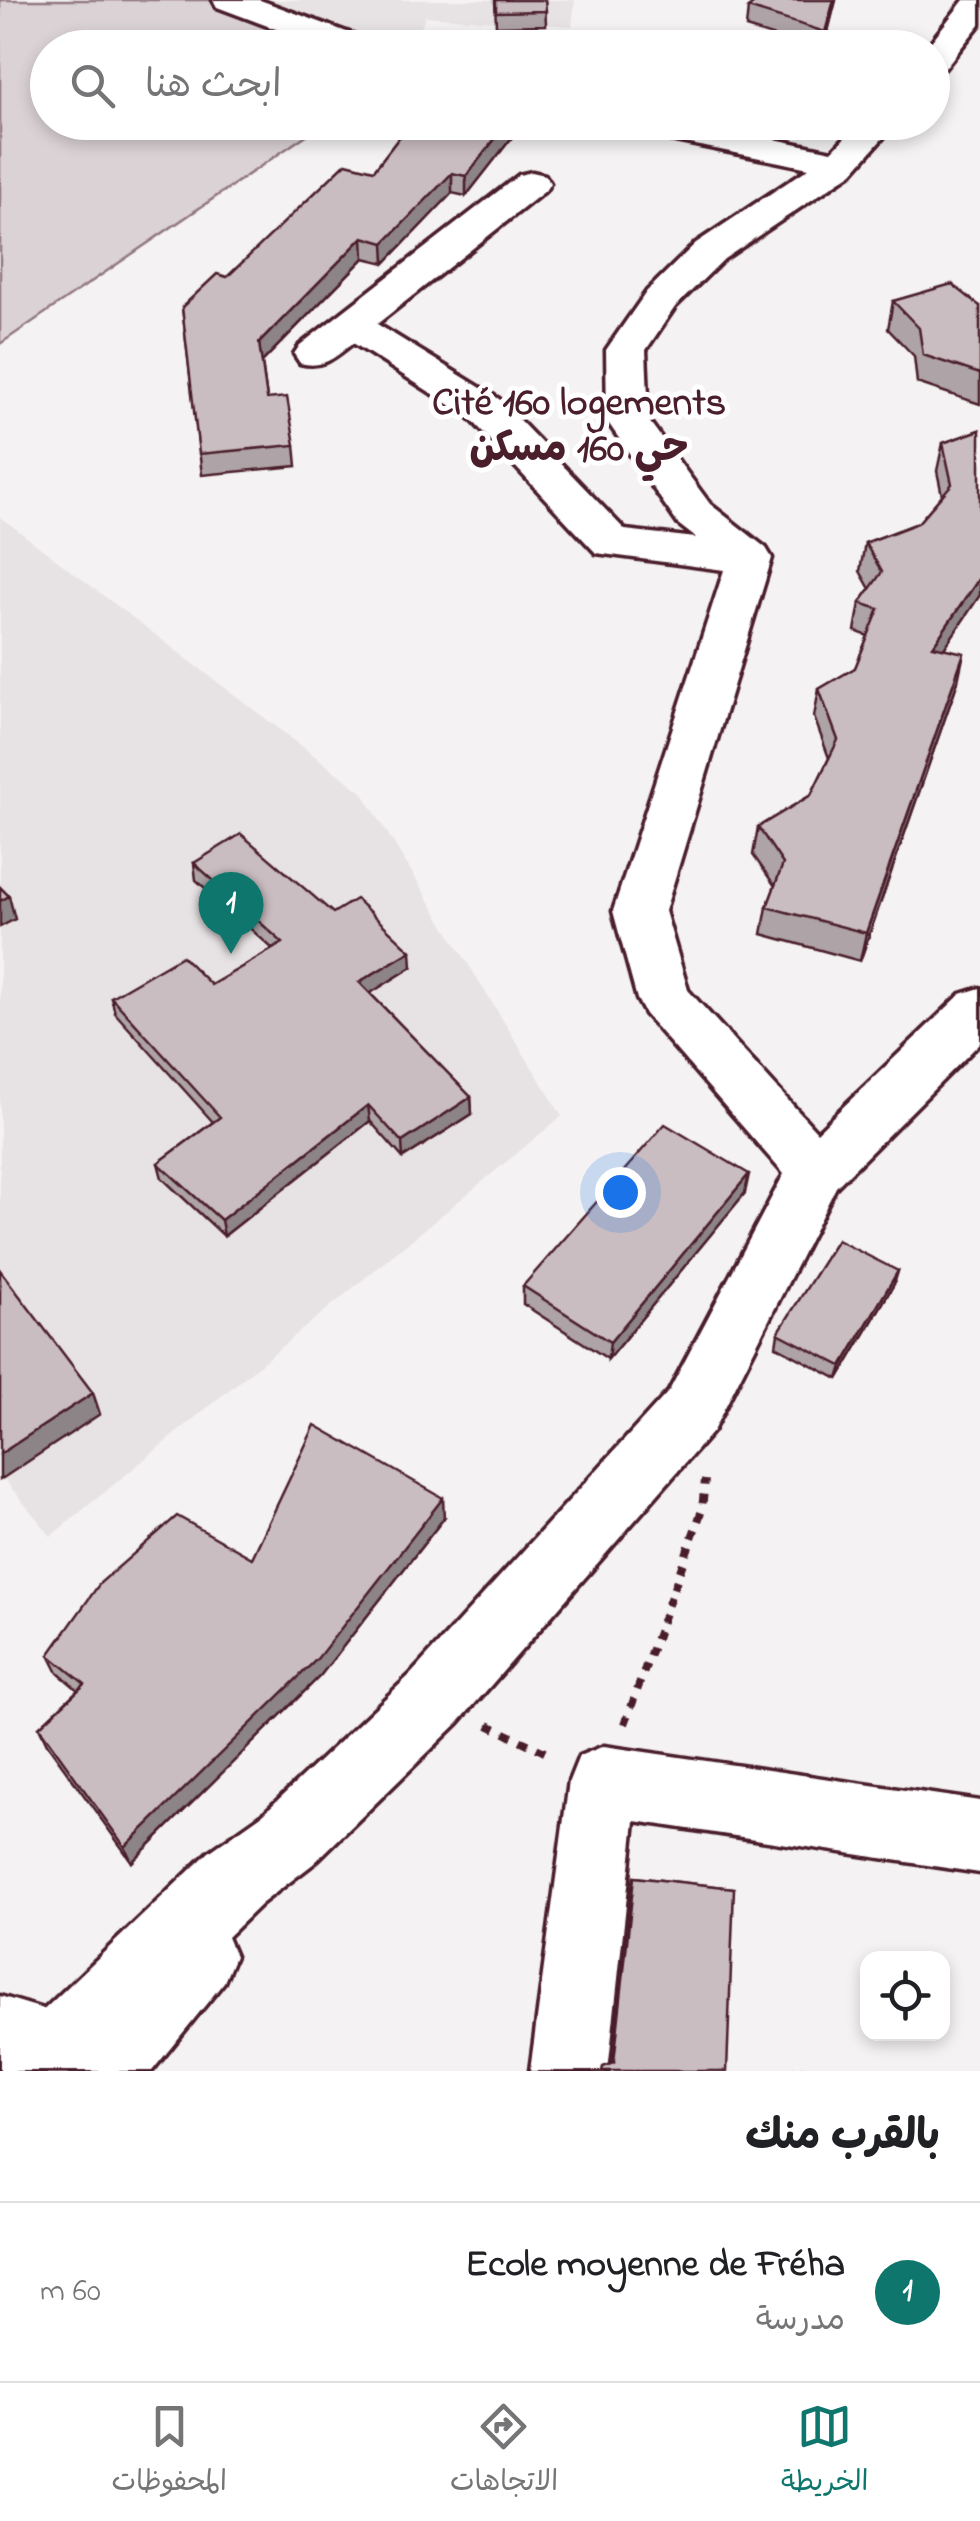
<!DOCTYPE html>
<html lang="ar">
<meta charset="utf-8">
<style>
body{margin:0;font-family:"Indie Flower","Playpen Sans Arabic",sans-serif;background:#f2f2f2;color:#202124;direction:rtl}
.controls{position:absolute;right:30px;bottom:30px;display:grid;overflow:hidden;border-radius:20px;box-shadow:0 5px 15px #0003}
.controls button{width:90px;height:90px;display:grid;place-items:center;padding:0;border:0;border-bottom:2px solid #e0e0e0;background:#fff;color:#202124;font:50px sans-serif}
.you{position:absolute;left:620px;top:1192px;width:35px;height:35px;margin:-25px;border:8px solid #fff;border-radius:50%;background:#1a73e8;box-shadow:0 0 0 15px #1a73e833}
.badge{display:grid;place-items:center;width:65px;height:65px;border-radius:50%;background:#0f766e;color:#fff;font-size:32px;font-weight:700}
.pin{position:absolute;translate:-50% -82px;filter:drop-shadow(0 2px 5px #0008)}
.pin::after{content:'';position:absolute;top:52px;width:35px;height:30px;background:inherit;clip-path:polygon(0 0,100% 0,50% 100%)}
.list{margin:0;padding:0;list-style:none}
h2{display:flex;justify-content:space-between;align-items:center;height:130px;margin:0;padding:0 40px;font-size:42px}
h2 small{font-size:32px;font-weight:400;color:#757577}
.list li{display:grid;grid-template-columns:65px 1fr auto;gap:30px;align-items:center;box-sizing:border-box;height:180px;padding:0 40px;border-top:2px solid #e0e0e0}
.list b{display:block;font-size:38px;white-space:nowrap}
.list p{margin:0;font-size:32px;white-space:nowrap;color:#757577}
.list em{font-size:32px;font-style:normal;color:#757577}
.icon{flex:none;width:55px;height:55px;fill:none;stroke:currentColor;stroke-width:2;stroke-linecap:round;stroke-linejoin:round}
.map{position:relative;flex:none;width:980px;height:2071px;overflow:hidden;direction:ltr}
.search{position:absolute;background:#fff;box-shadow:0 5px 15px #0003;left:30px;right:30px;top:30px;height:110px;display:flex;align-items:center;gap:25px;box-sizing:border-box;padding:0 35px;border-radius:55px;color:#757577;font-size:38px}
.sheet{height:310px;background:#fff}
nav{display:flex;justify-content:space-around;align-items:center;box-sizing:border-box;height:140px;border-top:2px solid #e0e0e0;background:#fff;font-size:28px;color:#757577}
nav a{display:grid;justify-items:center;gap:5px}
nav .on{color:#0f766e}
.map>svg:first-child{display:block}
</style>
<div class="map">
<svg width="980" height="2071" viewBox="0 0 980 2071">
<rect width="100%" height="100%" fill="#f4f2f2"/>
<filter id="ink" filterUnits="userSpaceOnUse"><feTurbulence type="fractalNoise" baseFrequency=".01" numOctaves="2"/><feDisplacementMap in="SourceGraphic" scale="20" xChannelSelector="R" yChannelSelector="G"/><feConvolveMatrix kernelMatrix="1 2 1 2 8 2 1 2 1" color-interpolation-filters="sRGB"/></filter>
<g filter="url(#ink)">
<!-- built -->
<g fill="#e7e2e3">
<polygon points="248,0 575,0 572,26 425,16 414,48 381,47"/>
<polygon points="0,517 362,792 562,1116 51,1536 0,1474"/>
</g>
<!-- green -->
<polygon fill="#dbd2d5" stroke="#927880" stroke-width="2.5" points="0,0 223,0 358,47 48,48 48,122 324,123 0,344"/>
<g fill="none" stroke-linecap="round" stroke-linejoin="round">
<!-- minor casing -->
<g stroke="#4a1f2b" stroke-width="7">
<g id="minor">
<polygon points="213,0 260,0 371,41 376,48 326,48 217,7"/>
<polygon points="964,0 980,0 980,24 944,69 932,72 932,48 926,48"/>
<path d="M 619,122 L 691,122 L 832,151 L 860,122 L 897,122 L 853,172 L 724,259 L 675,307 L 646,350 L 649,421 L 710,504 L 766,548 L 772,558 L 665,911 L 688,990 L 817,1132 L 961,994 L 980,988 L 980,1043 L 836,1187 L 713,1431 L 458,1723 L 313,1864 L 261,1904 L 227,1937 L 235,1956 L 224,1982 L 152,2071 L 0,2071 L 8,2044 L 209,1852 L 263,1814 L 410,1675 L 669,1391 L 784,1174 L 645,1014 L 637,999 L 613,911 L 724,570 L 596,553 L 469,417 L 353,343 C 334,358 323,369 300,363 L 294,354 L 300,345 L 519,175 L 532,172 L 545,175 L 550,183 L 545,191 L 377,324 L 499,399 L 625,530 L 696,538 L 678,524 L 607,421 L 606,350 L 647,291 L 696,243 L 809,168 L 636,133 L 623,130 Z"/>
<polygon points="604,1746 980,1801 980,1873 635,1821 608,2071 530,2071 569,1781 579,1756"/>
</g>
</g>
<!-- major casing -->
<g stroke="#4a1f2b" stroke-width="7">
<polygon id="major" points="0,1996 86,2022 97,2049 88,2071 0,2071"/>
</g>
<!-- path -->
<g stroke="#4a1f2b" stroke-width="8" stroke-dasharray="9 9" stroke-linecap="butt">
<polyline points="625,1724 702,1510 705,1480"/>
<polyline points="488,1725 553,1756"/>
</g>
<!-- minor -->
<use href="#minor" fill="#fff" fill-rule="evenodd"/>
<!-- major -->
<use href="#major" fill="#fff" fill-rule="evenodd"/>
</g>
<!-- wall -->
<g fill="#aea3a6" stroke="#4a1f2b" stroke-width="2.5">
<polygon points="495,0 545,0 546,25 496,26"/>
<polygon points="836,0 824,48 810,48 746,28 748,8"/>
<polygon points="411,122 524,122 466,196 452,193 385,263 364,258 262,362 267,399 295,445 297,466 202,475 182,307 227,277 374,170"/>
<polygon points="893,301 980,306 980,404 917,383 914,356 888,329"/>
<polygon points="980,430 944,648 958,681 860,961 762,934 767,907 775,886 753,855 758,827 811,795 829,758 814,717 819,689 855,668 868,636 855,631 860,603 870,589 860,571 865,543 918,523 942,495 937,471 943,443"/>
<polygon points="194,863 333,913 412,967 370,993 471,1097 472,1114 403,1158 370,1121 224,1236 162,1178 158,1163 213,1122 115,1013 111,997 211,985 273,949 196,880"/>
<polygon points="745,1193 608,1359 523,1304 523,1286"/>
<polygon points="898,1271 894,1284 838,1379 776,1346 778,1333"/>
<polygon points="444,1518 320,1676 132,1862 47,1744 39,1727 78,1690 58,1673 49,1655 252,1558"/>
<polygon points="634,1877 734,1888 613,2063 632,1887"/>
</g>
<!-- shaded-wall -->
<g fill="#8d8487" stroke="#4a1f2b" stroke-width="2.5">
<polygon points="834,0 836,0 823,48 825,32"/>
<polygon points="508,122 524,122 466,196 466,176"/>
<polygon points="452,173 452,193 385,263 384,243"/>
<polygon points="363,237 364,258 261,363 259,343"/>
<polygon points="980,577 980,595 927,674 933,646"/>
<polygon points="964,653 958,681 860,961 866,933"/>
<polygon points="9,896 15,919 0,927 0,901"/>
<polygon points="411,951 412,967 361,999 359,982"/>
<polygon points="471,1097 472,1114 403,1158 402,1142"/>
<polygon points="368,1105 370,1121 224,1236 221,1220"/>
<polygon points="749,1174 745,1193 608,1359 610,1342"/>
<polygon points="898,1271 894,1284 838,1379 842,1366"/>
<polygon points="93,1393 100,1414 0,1480 0,1454"/>
<polygon points="443,1498 444,1518 320,1676 132,1862 125,1847"/>
</g>
<!-- building -->
<g fill="#cabdc1" stroke="#4a1f2b" stroke-width="2.5">
<polygon points="496,0 545,0 546,11 496,12"/>
<polygon points="758,0 834,0 825,32 748,8"/>
<polygon points="411,122 508,122 466,176 452,173 384,243 363,237 259,343 267,399 287,397 295,445 199,454 182,307 217,274 227,277 346,163 374,170"/>
<polygon points="952,284 980,306 980,374 923,355 919,328 893,301"/>
<polygon points="980,430 980,577 933,646 964,653 866,933 767,907 783,864 758,827 811,795 838,740 819,689 855,668 879,609 860,603 882,572 865,543 918,523 952,484 943,443"/>
<polygon points="241,834 333,913 356,899 411,951 359,982 471,1097 402,1142 368,1105 221,1220 158,1163 220,1117 111,997 182,956 211,985 283,943 194,863"/>
<polygon points="0,887 9,896 0,901"/>
<polygon points="665,1124 749,1174 610,1342 523,1286"/>
<polygon points="837,1240 898,1271 842,1366 778,1333"/>
<polygon points="0,1270 93,1393 0,1454"/>
<polygon points="315,1425 443,1498 317,1659 125,1847 39,1727 85,1684 49,1655 100,1583 177,1516 252,1558"/>
<polygon points="634,1877 734,1888 727,2071 602,2071 603,2067 614,2063"/>
<polygon points="802,2068 803,2071 780,2071"/>
</g>
</g>
<g text-anchor="middle" stroke-width="10" stroke-linejoin="round" paint-order="stroke">
<!-- far-neighbourhood labels -->
<g font-size="40" font-weight="bold" fill="#4a1f2b" stroke="#fff">
<text x="579" y="414">Cité 160 logements<tspan x="579" dy="46">حي 160 مسكن</tspan></text>
</g>
</g>
</svg>
<div class="controls">
<button><svg class="icon" aria-label="locate" viewBox="0 0 24 24"><circle cx="12" cy="12" r="6"/><path d="M12 2v4M12 18v4M2 12h4M18 12h4"/></svg></button>
</div>
<div class="you"></div>
<div class="pin badge" style="left:231px;top:954px">1</div>
<div class="search"><svg class="icon" aria-label="search" viewBox="0 0 24 24"><circle cx="10" cy="10" r="6"/><path d="M15 15l6 6"/></svg>ابحث هنا</div>
</div>
<section class="sheet">
<h2>بالقرب منك<small></small></h2>
<ul class="list">
<li><span class="badge">1</span><div><b>Ecole moyenne de Fréha</b><p>مدرسة</p></div><em>60 m</em></li>
</ul>
</section>
<nav>
<a class="on"><svg class="icon" aria-label="map" viewBox="0 0 24 24"><path d="M3 6l6-2 6 2 6-2v14l-6 2-6-2-6 2zM9 4v14M15 6v14"/></svg>الخريطة</a>
<a><svg class="icon" aria-label="directions" viewBox="0 0 24 24"><path d="M12 3l9 9-9 9-9-9zM9 14v-3h6M13 9l2 2-2 2"/></svg>الاتجاهات</a>
<a><svg class="icon" aria-label="saved" viewBox="0 0 24 24"><path d="M7 4h10v16l-5-4-5 4z"/></svg>المحفوظات</a>
</nav>
